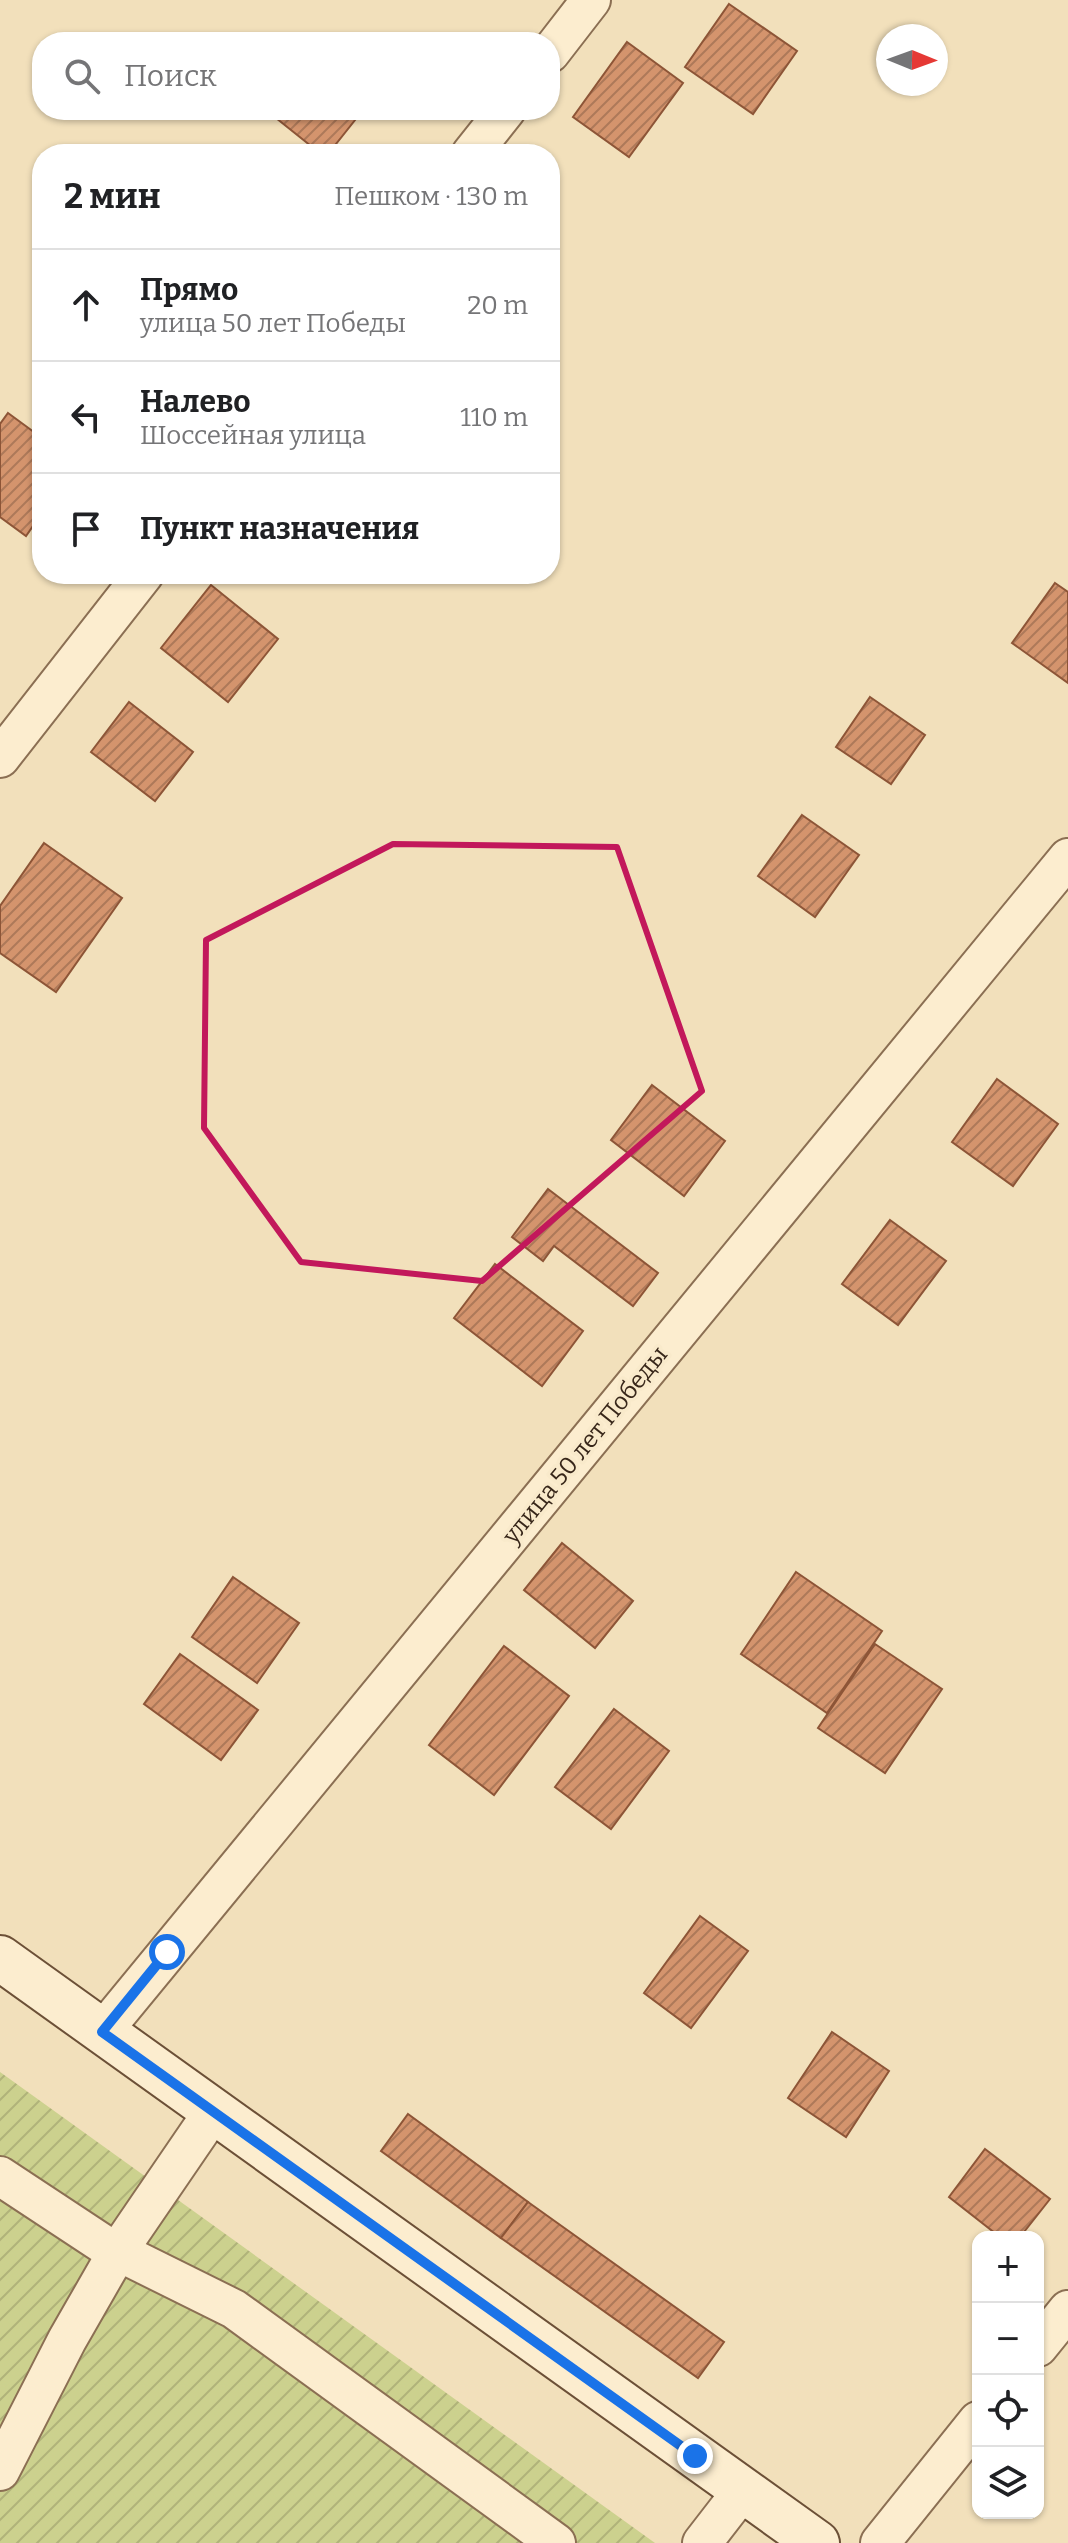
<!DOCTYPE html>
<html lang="ru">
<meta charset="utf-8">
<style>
body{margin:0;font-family:Bitter,serif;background:#f6f6f6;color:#202124}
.controls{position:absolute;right:24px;bottom:24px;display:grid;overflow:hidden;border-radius:16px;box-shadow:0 2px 6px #0004}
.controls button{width:72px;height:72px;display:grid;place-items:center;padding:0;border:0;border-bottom:2px solid #e0e0e0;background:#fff;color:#202124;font:40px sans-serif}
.compass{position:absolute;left:876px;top:24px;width:72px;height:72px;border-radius:50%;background:#fff;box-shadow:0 2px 6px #0004;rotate:91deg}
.stop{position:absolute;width:24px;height:24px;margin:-18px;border:6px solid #1a73e8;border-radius:50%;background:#fff}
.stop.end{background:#1a73e8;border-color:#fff;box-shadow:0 2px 8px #0008}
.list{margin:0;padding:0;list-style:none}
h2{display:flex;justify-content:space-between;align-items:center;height:104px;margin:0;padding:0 32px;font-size:34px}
h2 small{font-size:26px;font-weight:400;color:#757577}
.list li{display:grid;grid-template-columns:52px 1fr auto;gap:24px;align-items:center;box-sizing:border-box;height:112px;padding:0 32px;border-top:2px solid #e0e0e0}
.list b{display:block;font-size:30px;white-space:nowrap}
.list p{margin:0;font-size:26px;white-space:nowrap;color:#757577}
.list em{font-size:26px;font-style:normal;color:#757577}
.icon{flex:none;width:44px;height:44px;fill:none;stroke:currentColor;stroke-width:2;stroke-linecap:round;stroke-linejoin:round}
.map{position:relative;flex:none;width:1068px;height:2543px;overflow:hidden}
.search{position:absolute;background:#fff;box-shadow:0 2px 6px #0004;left:32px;top:32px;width:528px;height:88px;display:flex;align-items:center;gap:20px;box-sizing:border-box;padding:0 28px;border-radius:32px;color:#757577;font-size:30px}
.panel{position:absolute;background:#fff;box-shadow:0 2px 6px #0004;left:32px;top:144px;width:528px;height:440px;border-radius:32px}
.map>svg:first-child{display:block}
</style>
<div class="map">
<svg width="1068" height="2543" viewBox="0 0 1068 2543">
<defs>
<pattern id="garden-furrows" width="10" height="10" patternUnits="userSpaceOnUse" patternTransform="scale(2)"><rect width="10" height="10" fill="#ccd18e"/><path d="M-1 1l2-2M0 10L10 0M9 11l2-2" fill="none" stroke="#b0b37a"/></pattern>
<pattern id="building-hatch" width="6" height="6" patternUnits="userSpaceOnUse" patternTransform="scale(2)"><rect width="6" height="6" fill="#d4946d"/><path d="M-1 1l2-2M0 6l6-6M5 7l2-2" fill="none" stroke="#ad7959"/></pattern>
</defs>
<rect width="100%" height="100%" fill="#f2e0bb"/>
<!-- garden -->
<polygon fill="url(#garden-furrows)" points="0,2072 655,2543 0,2543"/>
<!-- building -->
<g fill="url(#building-hatch)" stroke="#8d5537" stroke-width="2">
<polygon points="729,4 797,51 753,114 685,67"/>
<polygon points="627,42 683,83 629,157 573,117"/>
<polygon points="266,110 363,110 328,154 321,154"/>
<polygon points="8,413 42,438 42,513 26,536 0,517 0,424"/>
<polygon points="1055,583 1068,592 1068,683 1012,643"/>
<polygon points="211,585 278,639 228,702 161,648"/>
<polygon points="870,697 925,735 891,784 836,747"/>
<polygon points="129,702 193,752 155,801 91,752"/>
<polygon points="802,815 859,855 815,917 758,876"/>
<polygon points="44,843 122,898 56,992 0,953 0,906"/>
<polygon points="997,1079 1058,1124 1013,1186 952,1142"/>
<polygon points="652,1085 725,1141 684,1196 611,1140"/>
<polygon points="548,1189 658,1273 633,1306 554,1246 543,1261 512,1237"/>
<polygon points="890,1220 946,1261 898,1325 842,1284"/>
<polygon points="495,1264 583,1331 542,1386 454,1318"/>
<polygon points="562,1543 633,1601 595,1648 524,1590"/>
<polygon points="796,1572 882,1631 827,1713 741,1654"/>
<polygon points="233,1577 299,1623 257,1683 192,1637"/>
<polygon points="875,1644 942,1689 885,1773 818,1728"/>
<polygon points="504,1646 569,1696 494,1795 429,1745"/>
<polygon points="180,1654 258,1710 221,1760 144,1704"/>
<polygon points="614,1709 669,1751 611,1829 555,1787"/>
<polygon points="700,1916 748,1951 691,2028 644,1993"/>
<polygon points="832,2032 889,2071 846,2137 788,2098"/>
<polygon points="408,2114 528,2202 501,2238 381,2151"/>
<polygon points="985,2149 1050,2199 1020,2237 1000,2237 949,2197"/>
<polygon points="528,2202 724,2342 698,2378 501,2238"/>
</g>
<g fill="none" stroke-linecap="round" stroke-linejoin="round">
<!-- minor casing -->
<g stroke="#8b6f53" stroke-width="42">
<g id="minor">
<polyline points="550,53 591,0"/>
<polyline points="471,154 506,110"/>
<polyline points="0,758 144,574"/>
<polyline points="102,2032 1068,858"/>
<polyline points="0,2176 103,2244 234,2309 556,2543"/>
<polyline points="1038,2347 1068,2310"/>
<polyline points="0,2471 67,2340 118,2251 213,2112"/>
<polyline points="702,2543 743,2490"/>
<polyline points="880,2543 978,2421"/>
</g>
</g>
<!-- secondary casing -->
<g stroke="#6c5037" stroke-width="48">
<polyline id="secondary" points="0,1958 817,2543"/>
</g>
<!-- minor -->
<use href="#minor" stroke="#fcedcf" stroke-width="38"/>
<!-- secondary -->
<use href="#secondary" stroke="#fcedcf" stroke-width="44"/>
</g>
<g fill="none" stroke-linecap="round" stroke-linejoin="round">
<!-- route -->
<polyline stroke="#1a73e8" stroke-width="10" points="167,1952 102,2032 695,2456"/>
</g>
<!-- marked area -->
<path fill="none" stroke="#c2185b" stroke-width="6" stroke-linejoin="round" d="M 393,844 L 617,847 L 702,1091 L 482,1281 L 301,1262 L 204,1128 L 206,940 Z"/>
<g text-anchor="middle" stroke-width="7" stroke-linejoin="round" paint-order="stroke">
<!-- street labels -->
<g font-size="24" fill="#38271a" stroke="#f9eacb">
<text transform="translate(585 1445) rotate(-51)" y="8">улица 50 лет Победы</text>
</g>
</g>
</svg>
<div class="controls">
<button>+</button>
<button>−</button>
<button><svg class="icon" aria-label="locate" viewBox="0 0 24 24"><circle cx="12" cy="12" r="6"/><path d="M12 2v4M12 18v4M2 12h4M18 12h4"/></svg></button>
<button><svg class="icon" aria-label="layers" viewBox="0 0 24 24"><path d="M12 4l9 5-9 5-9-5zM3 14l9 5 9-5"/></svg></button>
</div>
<svg class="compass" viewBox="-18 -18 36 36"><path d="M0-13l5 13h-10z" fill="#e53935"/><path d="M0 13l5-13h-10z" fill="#757577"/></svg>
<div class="stop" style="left:167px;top:1952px"></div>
<div class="stop end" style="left:695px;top:2456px"></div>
<div class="search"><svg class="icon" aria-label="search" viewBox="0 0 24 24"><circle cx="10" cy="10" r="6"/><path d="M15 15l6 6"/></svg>Поиск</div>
<section class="panel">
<h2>2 мин<small>Пешком · 130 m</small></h2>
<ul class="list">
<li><svg class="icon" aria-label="ahead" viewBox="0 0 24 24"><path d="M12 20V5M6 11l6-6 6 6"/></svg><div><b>Прямо</b><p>улица 50 лет Победы</p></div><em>20 m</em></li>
<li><svg class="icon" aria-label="left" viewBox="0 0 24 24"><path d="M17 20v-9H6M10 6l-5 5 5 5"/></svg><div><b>Налево</b><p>Шоссейная улица</p></div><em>110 m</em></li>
<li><svg class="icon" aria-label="arrive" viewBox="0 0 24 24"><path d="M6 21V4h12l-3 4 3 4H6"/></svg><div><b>Пункт назначения</b></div></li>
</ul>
</section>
</div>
